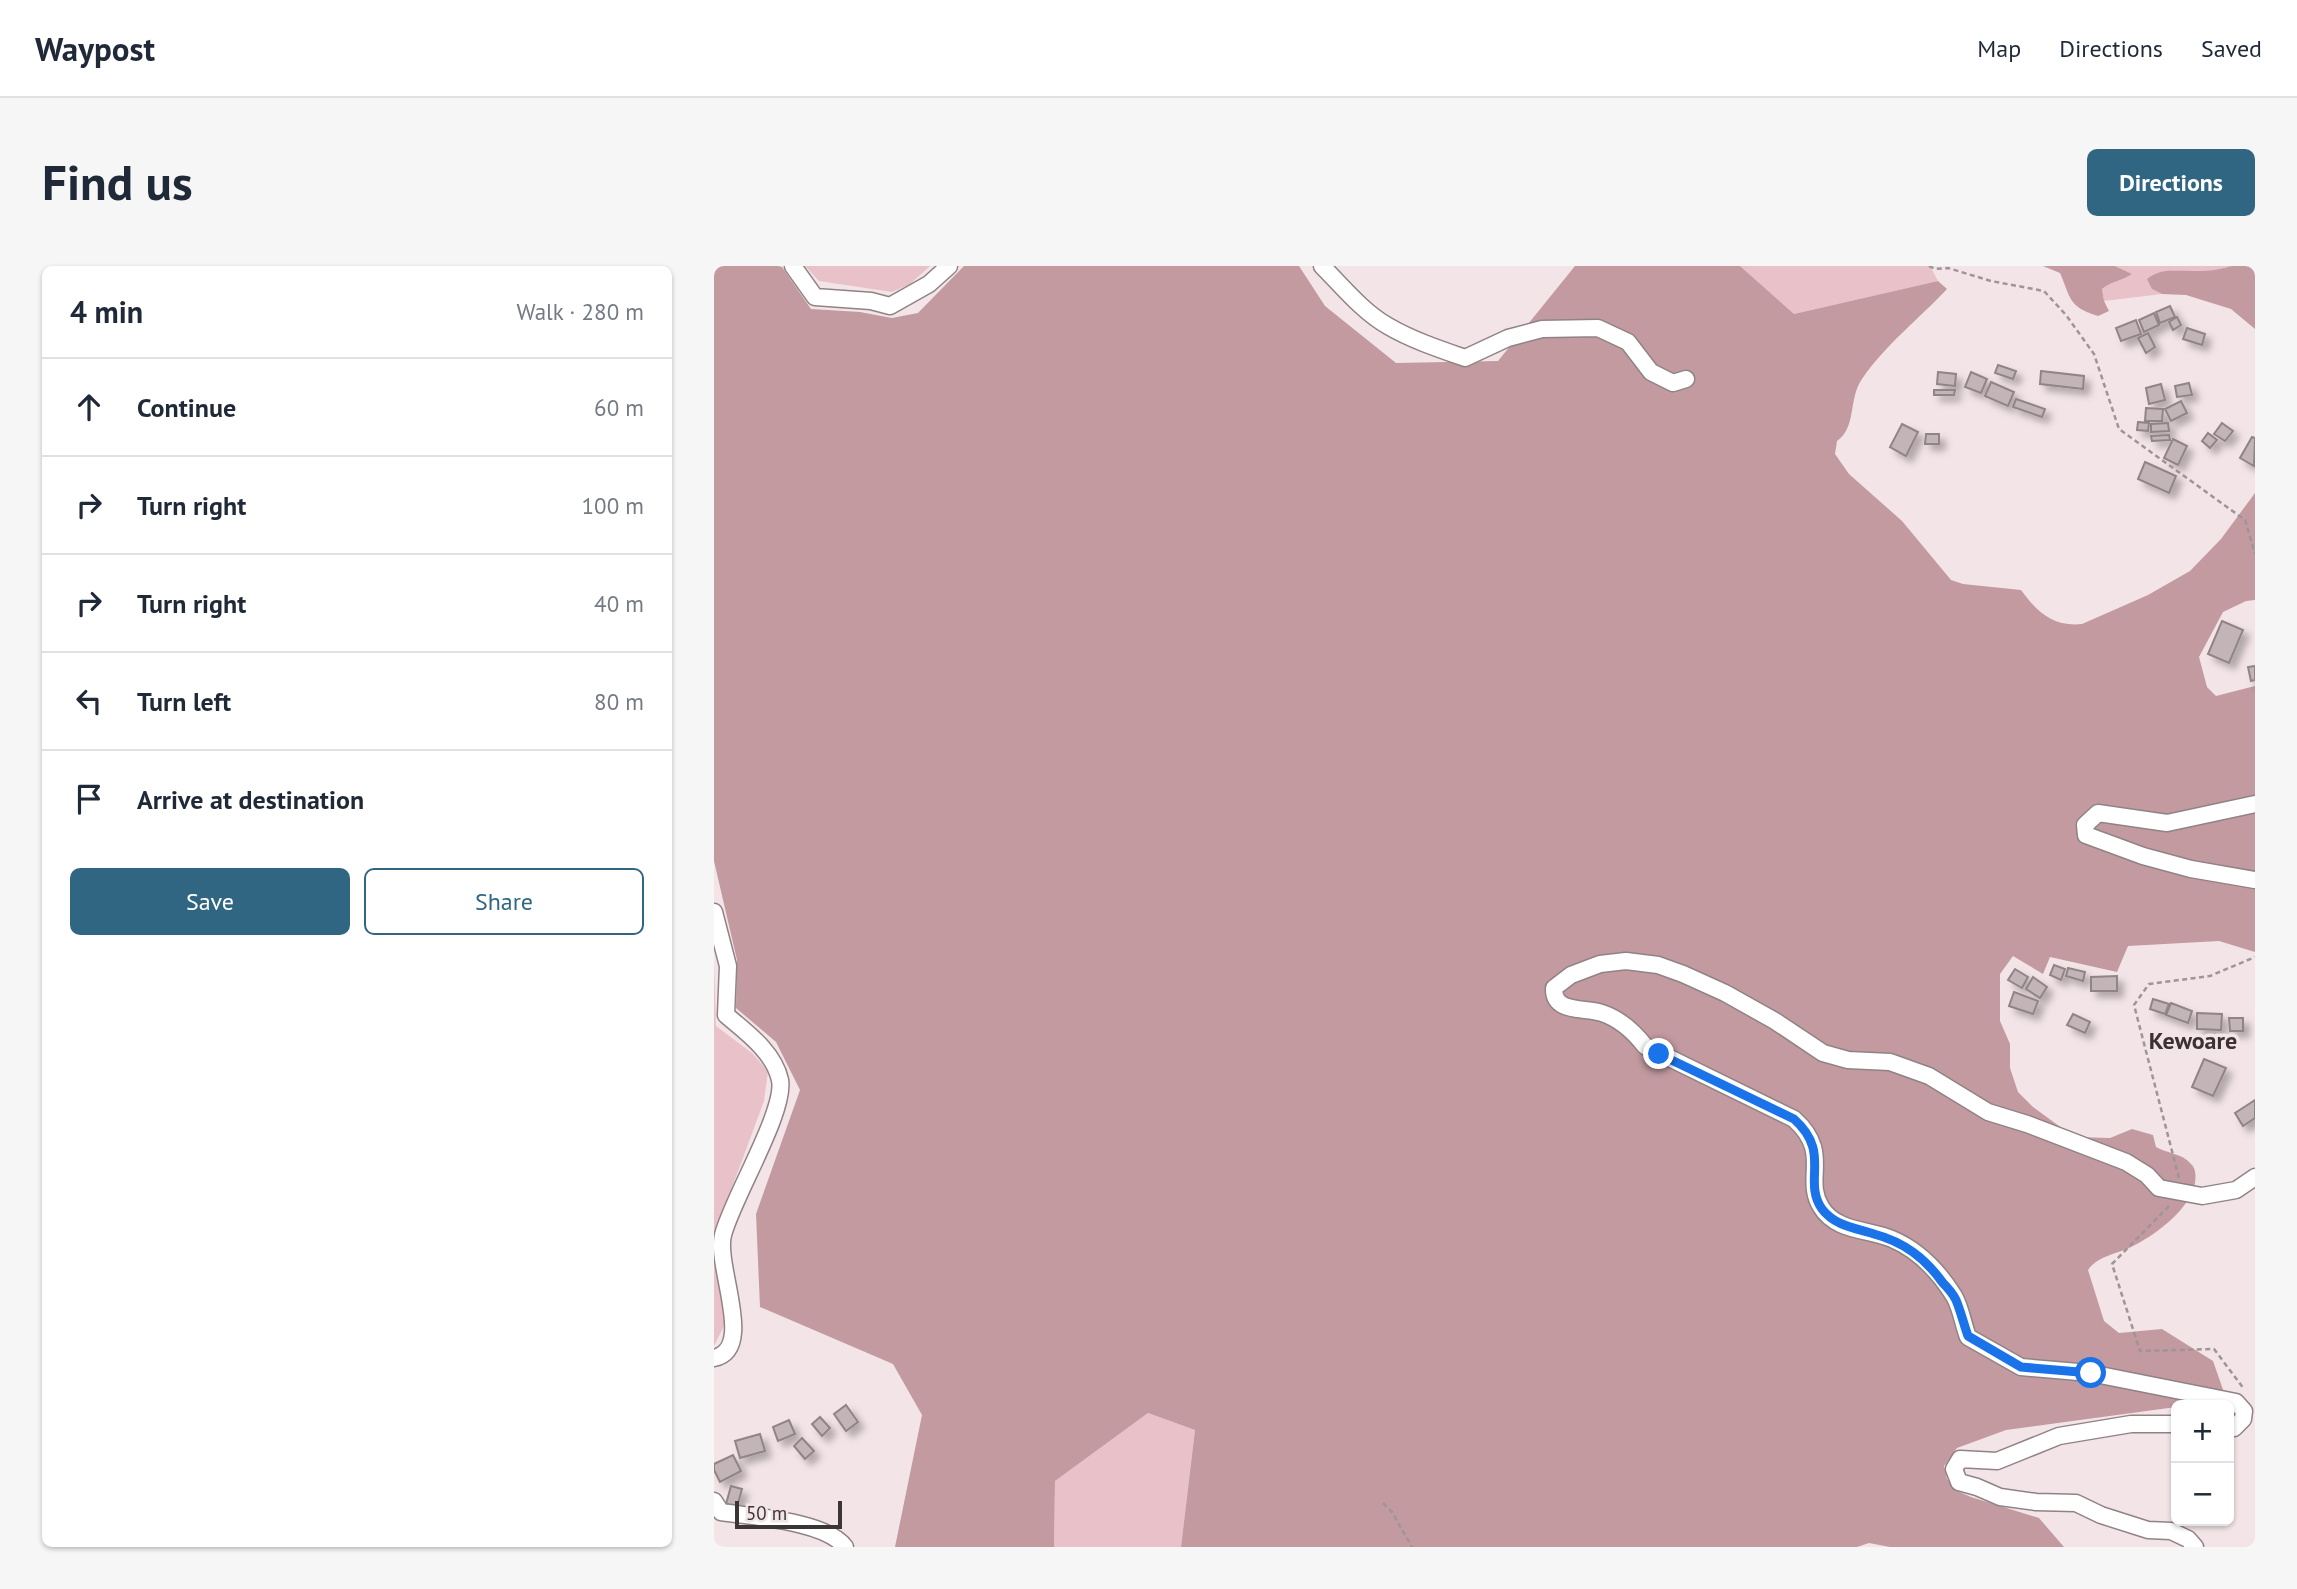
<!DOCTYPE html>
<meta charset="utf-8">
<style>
body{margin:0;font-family:"PT Sans",sans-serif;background:#f6f6f7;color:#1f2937}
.controls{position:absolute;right:21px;bottom:21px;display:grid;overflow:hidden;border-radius:10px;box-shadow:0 2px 5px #0004}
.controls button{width:63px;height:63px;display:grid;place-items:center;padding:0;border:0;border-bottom:2px solid #e0e1e3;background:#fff;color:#1f2937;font:35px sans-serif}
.scale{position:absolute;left:21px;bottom:18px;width:107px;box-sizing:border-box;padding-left:7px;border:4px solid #3b3536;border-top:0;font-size:19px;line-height:24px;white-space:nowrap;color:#3b3536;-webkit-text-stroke:5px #f3e4e7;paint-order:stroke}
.stop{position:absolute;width:21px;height:21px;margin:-16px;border:5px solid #1a73e8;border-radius:50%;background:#fff}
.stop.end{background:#1a73e8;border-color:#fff;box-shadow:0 2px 7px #0008}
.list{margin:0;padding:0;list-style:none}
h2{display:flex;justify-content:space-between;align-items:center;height:91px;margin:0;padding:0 28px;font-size:30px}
h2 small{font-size:23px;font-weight:400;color:#747a83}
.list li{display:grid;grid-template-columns:46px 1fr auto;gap:21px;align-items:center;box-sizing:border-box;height:98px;padding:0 28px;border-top:2px solid #e0e1e3}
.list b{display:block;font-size:26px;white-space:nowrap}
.list em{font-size:23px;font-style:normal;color:#747a83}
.actions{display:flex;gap:14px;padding:21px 28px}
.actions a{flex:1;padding:16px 0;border:2px solid #316682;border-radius:10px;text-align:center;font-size:24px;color:#316682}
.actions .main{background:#316682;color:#fff}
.icon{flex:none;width:38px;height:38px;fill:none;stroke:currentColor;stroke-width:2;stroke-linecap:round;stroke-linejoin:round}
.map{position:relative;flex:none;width:1541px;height:1281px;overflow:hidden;border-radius:10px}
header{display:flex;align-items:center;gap:42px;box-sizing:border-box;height:98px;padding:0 35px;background:#fff;border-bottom:2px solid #e0e1e3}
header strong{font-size:33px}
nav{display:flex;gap:38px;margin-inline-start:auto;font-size:24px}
.intro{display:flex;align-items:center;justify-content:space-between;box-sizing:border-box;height:168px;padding:0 42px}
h1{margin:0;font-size:49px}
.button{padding:18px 32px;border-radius:10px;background:#316682;color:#fff;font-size:24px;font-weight:700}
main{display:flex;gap:42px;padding:0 42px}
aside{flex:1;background:#fff;border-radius:10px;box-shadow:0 2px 5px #0004}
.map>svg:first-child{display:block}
</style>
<header>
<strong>Waypost</strong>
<nav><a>Map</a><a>Directions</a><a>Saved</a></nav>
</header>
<div class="intro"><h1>Find us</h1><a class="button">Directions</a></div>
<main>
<aside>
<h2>4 min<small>Walk · 280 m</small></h2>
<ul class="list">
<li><svg class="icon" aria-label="ahead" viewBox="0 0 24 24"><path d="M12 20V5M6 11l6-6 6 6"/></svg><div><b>Continue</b></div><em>60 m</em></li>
<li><svg class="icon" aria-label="right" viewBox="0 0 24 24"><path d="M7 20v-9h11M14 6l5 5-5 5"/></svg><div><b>Turn right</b></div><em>100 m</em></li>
<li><svg class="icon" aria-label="right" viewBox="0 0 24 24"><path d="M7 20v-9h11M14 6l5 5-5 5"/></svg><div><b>Turn right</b></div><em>40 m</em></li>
<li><svg class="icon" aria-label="left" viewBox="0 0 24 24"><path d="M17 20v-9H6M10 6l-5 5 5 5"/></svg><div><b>Turn left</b></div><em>80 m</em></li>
<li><svg class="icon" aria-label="arrive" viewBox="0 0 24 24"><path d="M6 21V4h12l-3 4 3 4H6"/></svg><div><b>Arrive at destination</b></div></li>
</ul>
<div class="actions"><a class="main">Save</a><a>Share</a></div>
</aside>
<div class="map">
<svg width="1541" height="1281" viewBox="0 0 1541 1281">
<defs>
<filter id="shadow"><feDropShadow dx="6" dy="6" stdDeviation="3.5" flood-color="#0004"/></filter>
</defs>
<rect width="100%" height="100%" fill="#f3e4e7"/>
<!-- green -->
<g fill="#e9c1c8">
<polygon points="91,0 216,0 196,18 178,26 105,15"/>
<polygon points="1026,0 1216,0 1224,15 1080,48"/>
<path d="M 1401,0 L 1518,0 L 1493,6 L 1459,4 L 1438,23 L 1448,28 L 1390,35 L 1388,23 C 1398,15 1407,16 1418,8 Z"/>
<polygon points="0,695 2,760 38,787 54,805 50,835 0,970"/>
<polygon points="0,985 11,1058 0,1080"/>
<polygon points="434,1147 481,1164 467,1281 340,1281 341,1215"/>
</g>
<!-- forest -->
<g fill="#c29aa0">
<path d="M 0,0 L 64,0 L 68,1 L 97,43 L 146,46 L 178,52 L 204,47 L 250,0 L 585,0 L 611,40 L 682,97 L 784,95 L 861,0 L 1026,0 L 1080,48 L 1224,15 L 1233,23 C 1205,53 1172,78 1148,113 C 1134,133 1143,161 1123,175 L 1121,188 L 1135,208 L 1188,255 L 1237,314 L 1249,318 L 1307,324 C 1323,346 1339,361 1368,358 L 1434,329 L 1476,305 L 1507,273 L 1541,227 L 1541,334 L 1532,335 L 1509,346 L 1485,391 L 1493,421 L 1502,430 L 1541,420 L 1541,686 L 1505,675 L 1414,680 L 1403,706 L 1336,691 L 1329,708 L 1299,690 L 1286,708 L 1286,755 L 1296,778 L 1296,802 L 1304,826 L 1319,841 L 1360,871 L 1396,872 L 1418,863 L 1439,869 L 1442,881 C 1452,887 1469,888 1476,897 C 1482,902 1482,909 1481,917 C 1476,944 1440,970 1417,981 C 1401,989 1385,989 1374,1004 L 1390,1055 L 1405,1067 L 1448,1063 L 1499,1095 L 1513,1135 L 1462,1139 L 1462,1141 L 1292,1164 L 1243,1182 L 1230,1200 L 1233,1213 L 1243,1225 L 1257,1231 L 1325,1252 L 1350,1281 L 1176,1281 L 1155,1277 L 1143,1281 L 467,1281 L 481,1164 L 434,1147 L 341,1215 L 340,1281 L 181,1281 L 208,1149 L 179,1098 L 46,1041 L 42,948 L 86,824 L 62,776 L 22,742 L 23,694 L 0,595 Z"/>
<path d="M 1329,0 L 1401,0 L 1418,8 C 1408,15 1398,15 1388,23 L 1390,35 L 1395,45 L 1384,50 C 1354,41 1357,32 1346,7 Z"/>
<path d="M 1518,0 L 1541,0 L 1541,63 L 1517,43 L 1472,29 L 1448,28 L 1438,23 L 1433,13 C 1448,0 1471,6 1489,5 C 1499,5 1509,2 1518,0 Z"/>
</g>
<!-- building -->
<g fill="#c3b5b7" stroke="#918486" stroke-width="2" filter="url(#shadow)">
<polygon points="1456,40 1461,51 1446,57 1442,46"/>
<polygon points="1440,47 1445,59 1430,66 1425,54"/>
<polygon points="1463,51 1467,59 1459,64 1455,56"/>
<polygon points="1422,54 1427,68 1407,75 1402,62"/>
<polygon points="1473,62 1491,68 1488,79 1469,73"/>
<polygon points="1434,67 1441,81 1432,87 1424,72"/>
<polygon points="1284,99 1302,105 1299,113 1281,107"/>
<polygon points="1327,105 1370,110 1369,123 1326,118"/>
<polygon points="1224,106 1242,108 1241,120 1223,118"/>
<polygon points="1257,106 1273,113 1267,127 1251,121"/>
<polygon points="1277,116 1300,126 1294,140 1271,130"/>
<polygon points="1475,117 1478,129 1463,131 1461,120"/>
<polygon points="1447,118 1451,134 1435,138 1432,122"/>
<polygon points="1220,124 1241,124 1240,129 1220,129"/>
<polygon points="1302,133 1331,143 1328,151 1299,141"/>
<polygon points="1467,135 1473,147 1457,155 1451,143"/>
<polygon points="1432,142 1449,143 1448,155 1431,155"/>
<polygon points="1424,156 1435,157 1434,165 1423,164"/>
<polygon points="1454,157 1455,165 1437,166 1437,158"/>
<polygon points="1508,157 1519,165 1511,175 1500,168"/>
<polygon points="1188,158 1204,166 1192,190 1176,181"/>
<polygon points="1494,167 1503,174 1496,182 1488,175"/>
<polygon points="1212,168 1225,168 1225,178 1211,178"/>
<polygon points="1455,169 1456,174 1438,175 1437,170"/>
<polygon points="1538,171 1541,172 1540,200 1526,192"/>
<polygon points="1459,173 1473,180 1464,199 1450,192"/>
<polygon points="1431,196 1462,210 1455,227 1424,213"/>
<polygon points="1508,355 1529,364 1515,397 1494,388"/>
<polygon points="1541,400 1541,414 1537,415 1534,401"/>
<polygon points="1340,699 1351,703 1347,714 1336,709"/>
<polygon points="1354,702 1371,706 1369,715 1352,710"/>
<polygon points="1301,703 1314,711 1308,722 1294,714"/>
<polygon points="1403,710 1403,725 1377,725 1377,711"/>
<polygon points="1319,711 1333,721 1326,732 1312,723"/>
<polygon points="1300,726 1324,735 1319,748 1295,740"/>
<polygon points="1439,733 1455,738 1451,748 1436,743"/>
<polygon points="1457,737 1478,745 1474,757 1452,749"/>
<polygon points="1483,747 1508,748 1507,764 1483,763"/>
<polygon points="1359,748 1376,756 1371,767 1353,759"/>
<polygon points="1515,752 1529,752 1529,765 1516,765"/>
<polygon points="1490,793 1512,802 1499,830 1478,821"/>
<polygon points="1541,834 1541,852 1529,860 1521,847"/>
<polygon points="132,1139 144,1156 132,1165 120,1148"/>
<polygon points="106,1151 116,1162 108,1170 98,1158"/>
<polygon points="75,1154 81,1168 64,1175 59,1161"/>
<polygon points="46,1168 51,1185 26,1192 21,1175"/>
<polygon points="88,1172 100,1185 91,1193 80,1180"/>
<polygon points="19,1189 27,1205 6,1216 0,1204 0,1198"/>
<polygon points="17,1220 28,1223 23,1241 12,1238"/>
</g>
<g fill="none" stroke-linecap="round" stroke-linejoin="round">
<!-- minor casing -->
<g stroke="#908385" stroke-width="19">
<g id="minor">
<polyline points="79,0 101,31 157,35 176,40 215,18 235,0"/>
<path d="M 608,0 C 628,20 649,46 674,60 C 698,74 725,83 751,92 L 794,72 L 828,63 L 884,62 L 914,76 L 937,106 L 959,117 L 972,113"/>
<polyline points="1541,538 1453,557 1384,547 1371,559 1372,569 1429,590 1477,603 1541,614"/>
<path d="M 0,646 L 14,700 L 12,749 C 32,766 60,786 66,814 C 72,845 18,933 9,969 C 1,1001 42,1083 0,1092"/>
<polyline points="1462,1158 1417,1158 1345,1170 1283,1195 1246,1193 1240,1203 1245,1216 1263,1221 1286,1231 1322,1236 1362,1237 1387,1249 1434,1264 1457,1265 1474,1273 1481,1281"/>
<path d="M 1515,1161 L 1520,1162 L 1529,1153 L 1530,1145 L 1522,1136 L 1376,1107 L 1307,1101 L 1254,1071 C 1249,1058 1247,1042 1240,1030 C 1225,1006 1204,984 1178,973 C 1155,963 1122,966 1107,941 C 1089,912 1118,887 1080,853 L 931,780 C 920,766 906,753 888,747 C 871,741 839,748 840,722 L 857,709 L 886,698 L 912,695 L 944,699 L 969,708 L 1011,727 L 1061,755 L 1109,787 L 1134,794 L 1176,796 L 1215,810 L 1274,846 L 1313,858 L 1412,896 L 1433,909 L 1445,922 L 1488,930 L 1522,924 L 1541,911"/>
<path d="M 0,1235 L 7,1246 C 39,1251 112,1255 131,1281"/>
</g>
</g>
<!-- path -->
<g stroke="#9f9496" stroke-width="2.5" stroke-dasharray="5 3.5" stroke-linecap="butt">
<polyline points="1215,0 1221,3 1234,2 1277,15 1330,25 1352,49 1380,88 1405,163 1531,254 1541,288"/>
<polyline points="1465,912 1420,739 1435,718 1496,710 1541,691"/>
<polyline points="1455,940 1398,998 1426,1085 1500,1083 1530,1123"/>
<polyline points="669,1237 678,1246 698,1281"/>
</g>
<!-- minor -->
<use href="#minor" stroke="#fff" stroke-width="16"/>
</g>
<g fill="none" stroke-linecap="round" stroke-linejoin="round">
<!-- route -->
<path stroke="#1a73e8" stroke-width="9" d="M 945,788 L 1080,853 C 1118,887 1088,914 1108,943 C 1121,960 1141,962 1160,968 C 1190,976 1211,992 1229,1017 C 1234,1022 1239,1028 1242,1034 C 1247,1046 1250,1059 1254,1070 L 1307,1101 L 1377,1107"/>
</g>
<g text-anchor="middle" stroke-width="7" stroke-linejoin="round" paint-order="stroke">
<!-- quarter labels -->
<g font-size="24" font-weight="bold" fill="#3c3133" stroke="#f3e4e7">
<text x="1479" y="783">Kewoare</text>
</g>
</g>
</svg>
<div class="controls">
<button>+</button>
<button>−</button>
</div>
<div class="scale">50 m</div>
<div class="stop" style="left:1377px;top:1107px"></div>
<div class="stop end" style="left:945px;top:788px"></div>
</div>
</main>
